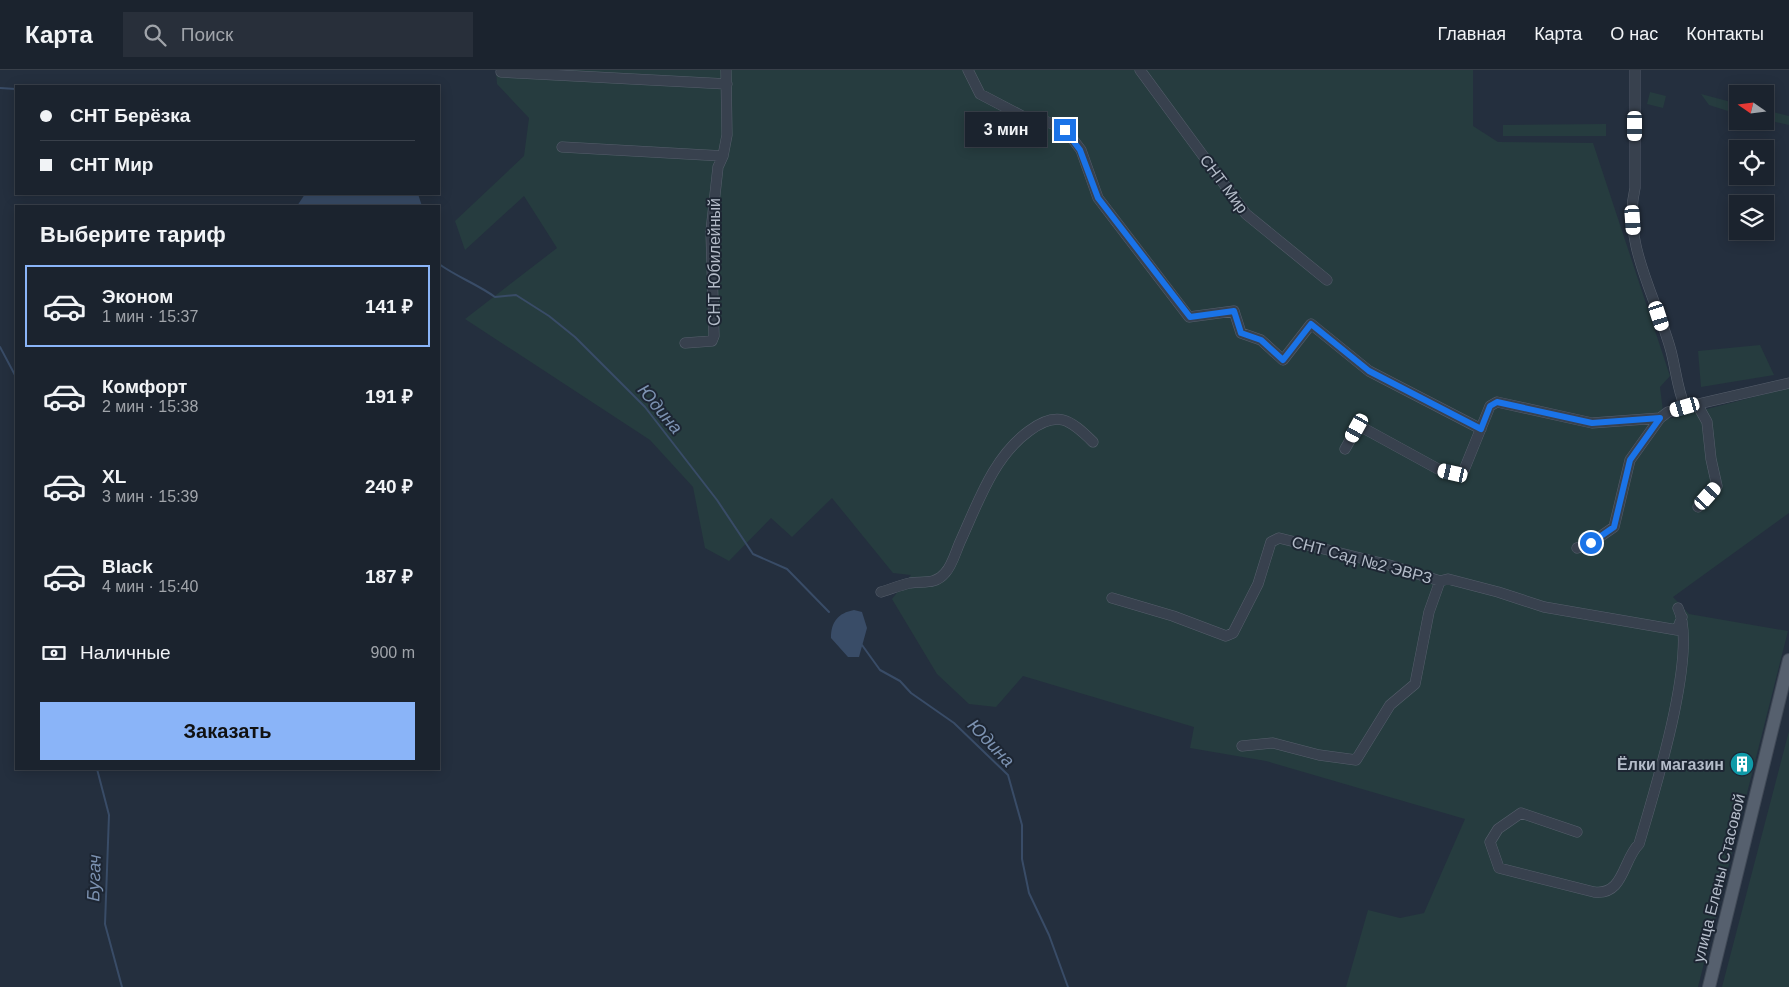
<!DOCTYPE html>
<html lang="ru">
<meta charset="utf-8">
<style>
:root{--surface:#1b232e;--page:#282f3a;--text:#f1f3f6;--muted:#a0a4aa;--line:#39404a;--accent:#8ab4f8}
body{margin:0;font-family:Arial,sans-serif;background:var(--page);color:var(--text);height:100vh;display:flex;flex-direction:column;font-size:19px;white-space:nowrap}
*{box-sizing:border-box;margin:0}
p{font-size:16px;color:var(--muted)}
.icon{flex:none;width:28px;height:28px;fill:none;stroke:currentColor;stroke-width:2;stroke-linecap:round;stroke-linejoin:round}
.map{position:relative;flex:1;overflow:hidden}
.panel{position:absolute;left:15px;top:135px;width:425px;height:565px;display:flex;flex-direction:column;background:var(--surface);border-radius:0px;box-shadow:0 2px 12px #0003,0 0 0 1px var(--line)}
.panel>*{flex:none}
.hud{position:absolute;left:15px;top:15px;width:425px;height:110px;border-radius:0px;box-shadow:0 2px 12px #0003,0 0 0 1px var(--line);display:grid;align-content:center;height:110px;padding:0 25px;background:var(--surface)}
.needle{width:32px;rotate:284deg}
.buttons{position:absolute;left:1729px;top:15px;display:grid;gap:10px}
.buttons a{display:grid;place-items:center;width:45px;height:45px;border-radius:0px;background:var(--surface);box-shadow:0 2px 12px #0003,0 0 0 1px var(--line);font-size:25px}
.end{position:absolute;width:22px;height:22px;margin:-11px;border:6px solid #1a73e8;background:#fff;box-shadow:0 0 0 2px #fff}
.from{border-radius:50%}
.bubble{position:absolute;height:35px;border-radius:0px;background:var(--surface);box-shadow:0 2px 12px #0003,0 0 0 1px var(--line);font-size:16px;font-weight:800;line-height:35px;text-align:center}
.car{position:absolute;width:15px;height:30px;margin:-15px -8px;border-radius:6px;box-shadow:0 0 4px 1px #0007;background:linear-gradient(#fff 24%,#345 0 40%,#fff 0 76%,#345 0 86%,#fff 0)}
.hud b{display:flex;align-items:center;gap:18px;height:48px;font-size:19px}
.hud b+b{border-top:1px solid var(--line)}
.hud i{width:12px;height:12px;background:var(--text)}
ul{padding:0;list-style:none}
li{display:flex;align-items:center;gap:15px;height:82px;margin:0 10px 8px;padding:0 15px;border:2px solid transparent;border-radius:0px}
li div{flex:1}
li b{display:block;font-size:19px}
li em{font-style:normal;font-weight:800}
li.active{border-color:var(--accent)}
li>.icon{width:45px;height:45px;stroke-width:1.5}
h2{padding:0 25px;font-size:22px;line-height:60px}
.pay{display:flex;align-items:center;gap:12px;height:55px;padding:0 25px;font-size:19px}
.pay p{margin-inline-start:auto}
.action{display:flex;gap:10px;margin-top:auto;padding:10px 25px}
.action a{flex:1;height:58px;border-radius:0px;background:var(--accent);color:#111;font-size:20px;font-weight:800;line-height:58px;text-align:center}
header{display:flex;align-items:center;gap:30px;box-sizing:border-box;height:70px;padding:0 25px;background:var(--surface);border-bottom:1px solid var(--line)}
header strong{font-size:24px}
nav{display:flex;gap:28px;margin-inline-start:auto;font-size:18px}
.search{width:350px;height:45px;background:var(--page);display:flex;align-items:center;gap:12px;box-sizing:border-box;padding:0 18px;border-radius:0px;color:var(--muted);font-size:19px}
.map>svg:first-child{display:block}
</style>
<header>
<strong>Карта</strong>
<div class="search"><svg class="icon" aria-label="search" viewBox="0 0 24 24"><circle cx="10" cy="10" r="6"/><path d="M15 15l6 6"/></svg>Поиск</div>
<nav><a>Главная</a><a>Карта</a><a>О нас</a><a>Контакты</a></nav>
</header>
<div class="map">
<svg width="1789" height="917" viewBox="0 0 1789 917">
<rect width="100%" height="100%" fill="#242f3e"/>
<path fill="#263c3f" d="M496 0H1473V56L1498 72 1593 73 1670 306 1660 317 1663 341 1668 349 1789 318V443L1673 527 1689 544 1788 561 1698 917H1346L1368 840 1400 848 1424 843 1465 749 1266 691 1190 678 1194 657 1023 606 996 637 969 634 937 604 892 529 911 505 893 503 832 428 792 467 771 448 729 491 705 478 693 417 650 370 465 249 557 178 524 126 465 180 455 151 524 86 529 48 497 14Z
M1650 22 1666 26 1663 38 1647 34Z
M1701 24 1731 32 1728 41 1709 35Z
M1765 40 1789 46V55L1766 50Z
M1606 54V66H1503V55Z
M1760 275 1774 305 1701 317 1698 281Z
M1789 661V917H1722Z"/>
<path fill="#394c67" d="M305 124H418L422 136H297Z
M854 540 862 542 867 558 859 587H848L831 568C831 552 838 543 854 540Z"/>
<g fill="none" stroke-linecap="round" stroke-linejoin="round">
<path stroke="#394c67" stroke-width="2" d="M0 18 16 19
M439 194C457 207 477 214 495 227L516 225 549 246 575 267 645 337 717 430 753 484 787 499 829 542
M0 277 16 307
M862 575 880 600 900 611 911 623 954 653 1008 705 1022 755V789L1029 823 1049 865 1068 917
M97 699 109 745 105 854 122 917"/>
<g stroke="#565f6c" stroke-width="11">
<path id="minor" d="M968 0 980 24 1024 47 1040 49 1065 59 1081 80 1098 128 1189 247 1234 241 1241 263 1261 270 1283 290 1311 254 1369 301 1481 359
M1140 0 1246 144 1327 210
M1635 0V118C1622 173 1657 229 1671 281 1676 300 1677 318 1685 337
M501 2 727 14
M562 77 723 86
M685 273 712 271 714 266 711 161 718 97 723 86 727 65 726 0
M1697 334 1707 352 1711 389 1717 416 1698 437
M1345 379 1357 358 1365 359 1438 399 1453 403 1464 400 1490 336 1497 332 1592 353 1660 348 1668 342 1685 337 1789 313
M1577 478 1591 473 1614 457 1630 390 1660 348
M881 522C891 519 901 515 910 513 924 511 935 515 945 503 952 496 956 481 960 472 978 433 993 387 1029 361 1057 340 1070 349 1093 372
M1112 528 1173 546 1226 566 1233 563 1258 514 1271 472 1279 468 1389 495 1440 511 1448 509 1498 522 1544 537 1677 560 1682 547
M1242 676 1273 673 1319 685 1356 690 1390 635 1415 614 1429 542 1440 511
M1577 762 1521 743 1498 759 1490 772 1499 798 1594 822C1624 826 1623 789 1639 774 1653 726 1699 582 1678 538"/>
</g>
<g stroke="#414a57" stroke-width="14">
<path id="major" d="M1709 917 1789 590"/>
</g>
<use href="#minor" stroke="#38414e" stroke-width="10"/>
<use href="#major" stroke="#56606e" stroke-width="12"/>
</g>
<g fill="none" stroke-linecap="round" stroke-linejoin="round">
<path stroke="#1a73e8" stroke-width="6" d="M1065 60 1080 80 1098 128 1190 247 1234 241 1241 263 1261 270 1283 290 1311 254 1369 301 1481 359 1490 336 1497 332 1592 353 1660 348 1630 390 1614 457 1591 473"/>
</g>
<defs>
<g id="building-disc" transform="scale(1.25)"><circle r="9.5" fill="#0f9aa8" stroke="#1d2633"/><path d="M-4-6H4V6H1V3H-1V6H-4ZM-2.5-4.3h1.7v1.8h-1.7ZM.8-4.3h1.7v1.8H.8ZM-2.5-1h1.7V.8h-1.7ZM.8-1h1.7V.8H.8Z" fill="#fff"/></g>
</defs>
<g fill-rule="evenodd">
<use href="#building-disc" x="1742" y="694"/>
</g>
<g text-anchor="middle" dominant-baseline="central" stroke-width="4" stroke-linejoin="round" paint-order="stroke">
<g font-size="16" fill="#b4bcc9" stroke="#1d2633">
<text transform="translate(1224 114) rotate(53)">СНТ Мир</text>
<text transform="translate(714 192) rotate(-90)">СНТ Юбилейный</text>
<text transform="translate(1362 490) rotate(15)">СНТ Сад №2 ЭВРЗ</text>
<text transform="translate(1719 808) rotate(-76)">улица Елены Стасовой</text>
</g>
<g font-size="16" font-weight="bold" fill="#b4bcc9" stroke="#1d2633" text-anchor="end">
<text x="1724" y="694">Ёлки магазин</text>
</g>
<g font-size="18" font-style="italic" fill="#7c92b1" stroke="#1d2633">
<text transform="translate(660 339) rotate(50)">Юдина</text>
<text transform="translate(991 673) rotate(46)">Юдина</text>
<text transform="translate(94 808) rotate(-88)">Бугач</text>
</g>
</g>
</svg>
<div class="buttons">
<a><svg class="needle" viewBox="-14 -14 28 28"><path d="M0-13l5 13h-10z" fill="#e53935"/><path d="M0 13l5-13h-10z" fill="#a0a4aa"/></svg></a>
<a><svg class="icon" aria-label="locate" viewBox="0 0 24 24"><circle cx="12" cy="12" r="6"/><path d="M12 2v4M12 18v4M2 12h4M18 12h4"/></svg></a>
<a><svg class="icon" aria-label="layers" viewBox="0 0 24 24"><path d="M12 4l9 5-9 5-9-5zM3 14l9 5 9-5"/></svg></a>
</div>
<i class="end from" style="left:1591px;top:473px"></i>
<i class="end" style="left:1065px;top:60px"></i>
<div class="bubble" style="left:965px;top:42px;width:82px">3 мин</div>
<i class="car" style="left:1635px;top:56px;rotate:180deg"></i>
<i class="car" style="left:1633px;top:150px;rotate:176deg"></i>
<i class="car" style="left:1659px;top:246px;rotate:162deg"></i>
<i class="car" style="left:1685px;top:337px;rotate:254deg"></i>
<i class="car" style="left:1357px;top:358px;rotate:209deg"></i>
<i class="car" style="left:1453px;top:403px;rotate:283deg"></i>
<i class="car" style="left:1708px;top:426px;rotate:42deg"></i>
<div class="hud">
<b><i class="from"></i>СНТ Берёзка</b>
<b><i></i>СНТ Мир</b>
</div>
<section class="panel">
<h2>Выберите тариф</h2>
<ul>
<li class="active"><svg class="icon" aria-label="car" viewBox="0 0 24 24"><path d="M5 17H2v-5l4-1 3-4h7l3 4 3 1v5h-3M9 17h6M6 11h13"/><circle cx="7" cy="17" r="2"/><circle cx="17" cy="17" r="2"/></svg><div><b>Эконом</b><p>1 мин · 15:37</p></div><em>141 ₽</em></li>
<li><svg class="icon" aria-label="car" viewBox="0 0 24 24"><path d="M5 17H2v-5l4-1 3-4h7l3 4 3 1v5h-3M9 17h6M6 11h13"/><circle cx="7" cy="17" r="2"/><circle cx="17" cy="17" r="2"/></svg><div><b>Комфорт</b><p>2 мин · 15:38</p></div><em>191 ₽</em></li>
<li><svg class="icon" aria-label="car" viewBox="0 0 24 24"><path d="M5 17H2v-5l4-1 3-4h7l3 4 3 1v5h-3M9 17h6M6 11h13"/><circle cx="7" cy="17" r="2"/><circle cx="17" cy="17" r="2"/></svg><div><b>XL</b><p>3 мин · 15:39</p></div><em>240 ₽</em></li>
<li><svg class="icon" aria-label="car" viewBox="0 0 24 24"><path d="M5 17H2v-5l4-1 3-4h7l3 4 3 1v5h-3M9 17h6M6 11h13"/><circle cx="7" cy="17" r="2"/><circle cx="17" cy="17" r="2"/></svg><div><b>Black</b><p>4 мин · 15:40</p></div><em>187 ₽</em></li>
</ul>
<div class="pay"><svg class="icon" aria-label="cash" viewBox="0 0 24 24"><path d="M3 7h18v10H3z"/><circle cx="12" cy="12" r="2"/></svg>Наличные<p>900 m</p></div>
<div class="action"><a>Заказать</a></div>
</section>
</div>
